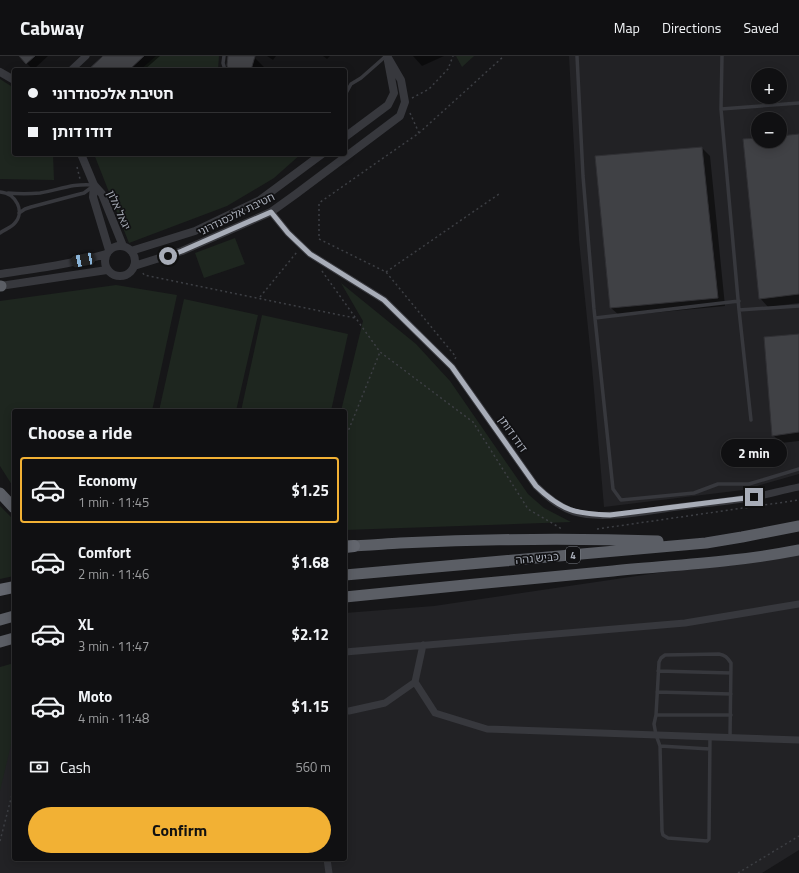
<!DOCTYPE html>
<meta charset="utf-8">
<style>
:root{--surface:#101012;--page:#1e1e20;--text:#f1f3f6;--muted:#9c9d9f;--line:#303032;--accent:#f2b134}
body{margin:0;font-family:"Titillium Web","Noto Sans Hebrew",sans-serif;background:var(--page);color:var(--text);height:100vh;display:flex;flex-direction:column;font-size:15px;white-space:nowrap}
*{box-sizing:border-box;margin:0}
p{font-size:13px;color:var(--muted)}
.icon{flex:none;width:22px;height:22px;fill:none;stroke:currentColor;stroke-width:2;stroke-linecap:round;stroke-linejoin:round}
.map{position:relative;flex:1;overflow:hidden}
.panel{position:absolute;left:12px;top:353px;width:335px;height:452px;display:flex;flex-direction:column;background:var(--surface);border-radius:4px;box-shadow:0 2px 10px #0003,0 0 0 1px var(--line)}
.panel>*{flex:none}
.guide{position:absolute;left:12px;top:12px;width:335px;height:88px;border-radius:4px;box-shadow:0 2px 10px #0003,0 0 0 1px var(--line);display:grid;align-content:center;height:88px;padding:0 16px;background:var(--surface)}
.buttons{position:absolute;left:751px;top:12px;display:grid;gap:8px}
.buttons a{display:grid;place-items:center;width:36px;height:36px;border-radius:50%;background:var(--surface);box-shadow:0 2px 10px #0003,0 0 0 1px var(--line);font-size:20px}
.end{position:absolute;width:18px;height:18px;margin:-9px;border:5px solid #a8adb8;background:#111;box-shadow:0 0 0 2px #111}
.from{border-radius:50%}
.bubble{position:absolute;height:28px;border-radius:14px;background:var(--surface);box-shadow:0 2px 10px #0003,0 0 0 1px var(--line);font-size:13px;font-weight:700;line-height:28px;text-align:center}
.car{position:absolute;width:12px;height:24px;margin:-12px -6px;border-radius:5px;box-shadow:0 0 3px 1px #0007;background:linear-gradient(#222 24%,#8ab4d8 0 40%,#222 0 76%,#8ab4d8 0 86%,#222 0)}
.guide b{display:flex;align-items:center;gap:14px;height:38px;font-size:15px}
.guide b+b{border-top:1px solid var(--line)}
.guide i{width:10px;height:10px;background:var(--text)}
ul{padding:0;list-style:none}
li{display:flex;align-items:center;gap:12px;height:66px;margin:0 8px 6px;padding:0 8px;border:2px solid transparent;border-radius:4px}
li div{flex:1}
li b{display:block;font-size:15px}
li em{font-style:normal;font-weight:700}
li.on{border-color:var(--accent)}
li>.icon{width:36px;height:36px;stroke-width:1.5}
h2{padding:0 16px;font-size:18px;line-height:48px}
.pay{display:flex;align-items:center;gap:10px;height:44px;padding:0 16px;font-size:15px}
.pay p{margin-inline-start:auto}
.primary-button{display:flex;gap:8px;margin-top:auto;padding:8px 16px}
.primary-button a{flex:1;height:46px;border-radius:24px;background:var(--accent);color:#111;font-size:16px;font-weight:700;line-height:46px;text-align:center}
header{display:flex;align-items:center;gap:24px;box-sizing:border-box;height:56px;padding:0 20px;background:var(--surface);border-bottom:1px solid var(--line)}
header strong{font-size:19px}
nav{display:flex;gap:22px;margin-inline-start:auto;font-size:14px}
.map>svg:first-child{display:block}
</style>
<header>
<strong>Cabway</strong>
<nav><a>Map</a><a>Directions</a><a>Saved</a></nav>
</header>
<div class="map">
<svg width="799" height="817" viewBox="0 0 799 817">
<rect width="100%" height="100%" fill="#161618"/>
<path fill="#222225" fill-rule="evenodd" d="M569 0H799V418L743 434 604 451 592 311 579 184ZM758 19H780V41H758ZM758 63H780V85H758Z
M799 496V794L762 817H0V730L14 669V803H345V557L434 550Z"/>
<path fill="#1e261f" d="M156 0H219L218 14H140Z
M456 0H474L462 11Z
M0 23 14 32V98H53L54 124 0 123Z
M94 98H301L274 122 227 150 129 187Z
M235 182 245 208 204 222 195 197Z
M341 227 416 288 450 325 528 438 544 452 571 466 345 474V355H341L363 265Z
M116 229 177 239 152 355H14V431L12 429 0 410V245Z
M184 243 258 259 236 355H159Z
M262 259 348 278 331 355H241Z
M0 450 14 464V520L0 523Z
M14 607V676L0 735V611Z"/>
<path fill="#0007" d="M20 0H48L33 14Z
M105 0H160L144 14H89Z
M229 0H250L254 1 267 14H229Z
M267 0H276L273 4Z
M323 0H330L327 3Z
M413 0H444L422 10Z
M799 79V247L768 251 760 242 744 84 758 83V85H780V81Z
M702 92 710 100 725 250 620 260 611 252Z
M799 279V385L781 387 773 379Z"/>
<path fill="#404145" stroke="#303034" d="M19 0H35L26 8Z
M103 0H144L129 14H88Z
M228 0H255L251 14H228L227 9Z
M799 78V238L759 243 743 83 758 82V85H780V80Z
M702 91 718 242 610 252 595 100Z
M799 278V376L772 380 764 281Z"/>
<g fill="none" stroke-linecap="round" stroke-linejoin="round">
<path stroke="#3d3f44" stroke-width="1.5" stroke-dasharray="2 3" stroke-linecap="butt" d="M412 42 429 33 448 13 453 0
M410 57 419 77
M77 111 80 123
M322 215 380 296 473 366 528 453 562 473
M386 216 499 138
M143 217 144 219 355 262
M260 241 297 196
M455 303 456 301 386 216 319 183V147L419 77 504 0
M345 383 380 296
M597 473 799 444
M0 785 14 731
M738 817 799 780"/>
<path stroke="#37383d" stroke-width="3.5" d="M224 0 223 7 225 14
M577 0 583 120 594 253 613 433 621 444 694 437 718 428H749L799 413
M722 0 721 53 799 47
M345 39 351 28 361 22 386 0
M721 53 739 254 751 364
M0 136C16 137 26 156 14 168 10 172 4 174 0 177
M8 137C19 138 29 138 40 137 58 134 74 127 93 129
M19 157 25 153 31 151 76 139 84 137 92 131
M739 254 799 250
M595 262 739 245
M658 615 731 617
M657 636 731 638
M656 659H731
M710 681 709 783 707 785 668 782 663 779 662 775 660 690 656 679 654 668 656 659 659 606 661 602 665 599 719 598C725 599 727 601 731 607L730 681
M660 690 710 693"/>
<path stroke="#37383d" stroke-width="7" d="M71 14 86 0
M271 156 288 177 310 198 384 244 452 311 536 430C547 441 559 451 574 456 601 464 642 456 670 452 698 448 727 446 754 441 769 438 784 434 799 431
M423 589 415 626 435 657 487 673 799 684
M345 596 685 567 799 548
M345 655H349L385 647 415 626
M327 803 329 817"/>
<path stroke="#37383d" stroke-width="8" d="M0 16 14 24
M345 81 388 49 394 37 388 5
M81 98 94 129 102 138 123 190
M94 129 93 141 109 194
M105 205a15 15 0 1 1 30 0a15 15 0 1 1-30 0Z
M131 195 195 175 260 144 322 98
M134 210 182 195 271 156 296 138 400 60 405 46 401 24 387 0
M0 218C35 213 72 208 106 198
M0 230 107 214"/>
<path stroke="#5b5e65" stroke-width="11" d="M0 230H1
M0 437 14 452
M346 490C364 490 382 488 400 487 486 483 572 482 658 485
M345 519 706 487 742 481 799 470
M345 541C434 532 524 523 613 515 675 509 738 506 799 494
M0 564 14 560
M0 586 14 582"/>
<path stroke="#63666e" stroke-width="12" d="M345 491 354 490
M0 534 14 531"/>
</g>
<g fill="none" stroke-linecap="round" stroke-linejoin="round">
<path stroke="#a8adb8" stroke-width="5" d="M168 200 182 195 271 156 288 177 310 198 384 244 452 311 536 430C562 455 576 458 610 459L754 441"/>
</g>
<g text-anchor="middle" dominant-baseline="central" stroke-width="3.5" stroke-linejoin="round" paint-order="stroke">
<rect fill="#111113" stroke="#7b7e86" stroke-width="1" x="566" y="491" width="14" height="16" rx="3"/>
<g font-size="10" font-weight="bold" fill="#a8adb8">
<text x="573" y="499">4</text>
</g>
<g font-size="11" fill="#a8adb8" stroke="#111113">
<text transform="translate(119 154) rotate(66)">יגאל אלון</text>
<text transform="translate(236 158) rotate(-26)">חטיבת אלכסנדרוני</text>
<text transform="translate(513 378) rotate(55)">דודו דותן</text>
<text transform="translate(537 502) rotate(-5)">כביש גהה</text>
</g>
</g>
</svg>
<div class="buttons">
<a>+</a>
<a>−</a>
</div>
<i class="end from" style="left:168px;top:200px"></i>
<i class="end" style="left:754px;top:441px"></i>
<div class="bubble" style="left:721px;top:383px;width:66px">2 min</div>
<i class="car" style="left:83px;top:204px;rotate:259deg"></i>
<div class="guide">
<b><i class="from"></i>חטיבת אלכסנדרוני</b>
<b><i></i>דודו דותן</b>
</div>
<section class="panel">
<h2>Choose a ride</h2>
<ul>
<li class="on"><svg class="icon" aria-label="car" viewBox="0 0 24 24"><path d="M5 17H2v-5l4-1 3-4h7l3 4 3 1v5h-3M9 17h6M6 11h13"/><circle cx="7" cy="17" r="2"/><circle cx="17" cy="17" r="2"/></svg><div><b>Economy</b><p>1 min · 11:45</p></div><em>$1.25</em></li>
<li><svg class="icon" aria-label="car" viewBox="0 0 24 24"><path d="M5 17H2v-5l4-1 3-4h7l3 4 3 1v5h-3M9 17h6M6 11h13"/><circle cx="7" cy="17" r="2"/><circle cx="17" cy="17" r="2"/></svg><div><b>Comfort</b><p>2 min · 11:46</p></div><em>$1.68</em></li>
<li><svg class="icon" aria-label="car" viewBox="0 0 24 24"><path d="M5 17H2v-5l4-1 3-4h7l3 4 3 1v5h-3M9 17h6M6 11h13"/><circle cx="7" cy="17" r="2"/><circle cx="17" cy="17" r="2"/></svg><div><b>XL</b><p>3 min · 11:47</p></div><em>$2.12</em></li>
<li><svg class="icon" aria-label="car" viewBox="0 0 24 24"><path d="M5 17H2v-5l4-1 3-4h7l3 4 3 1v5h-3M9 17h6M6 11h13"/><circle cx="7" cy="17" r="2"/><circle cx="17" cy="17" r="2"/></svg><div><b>Moto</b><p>4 min · 11:48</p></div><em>$1.15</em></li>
</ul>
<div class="pay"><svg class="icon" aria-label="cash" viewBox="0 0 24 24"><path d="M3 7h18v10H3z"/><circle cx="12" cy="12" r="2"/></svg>Cash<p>560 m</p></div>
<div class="primary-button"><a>Confirm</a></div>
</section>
</div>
